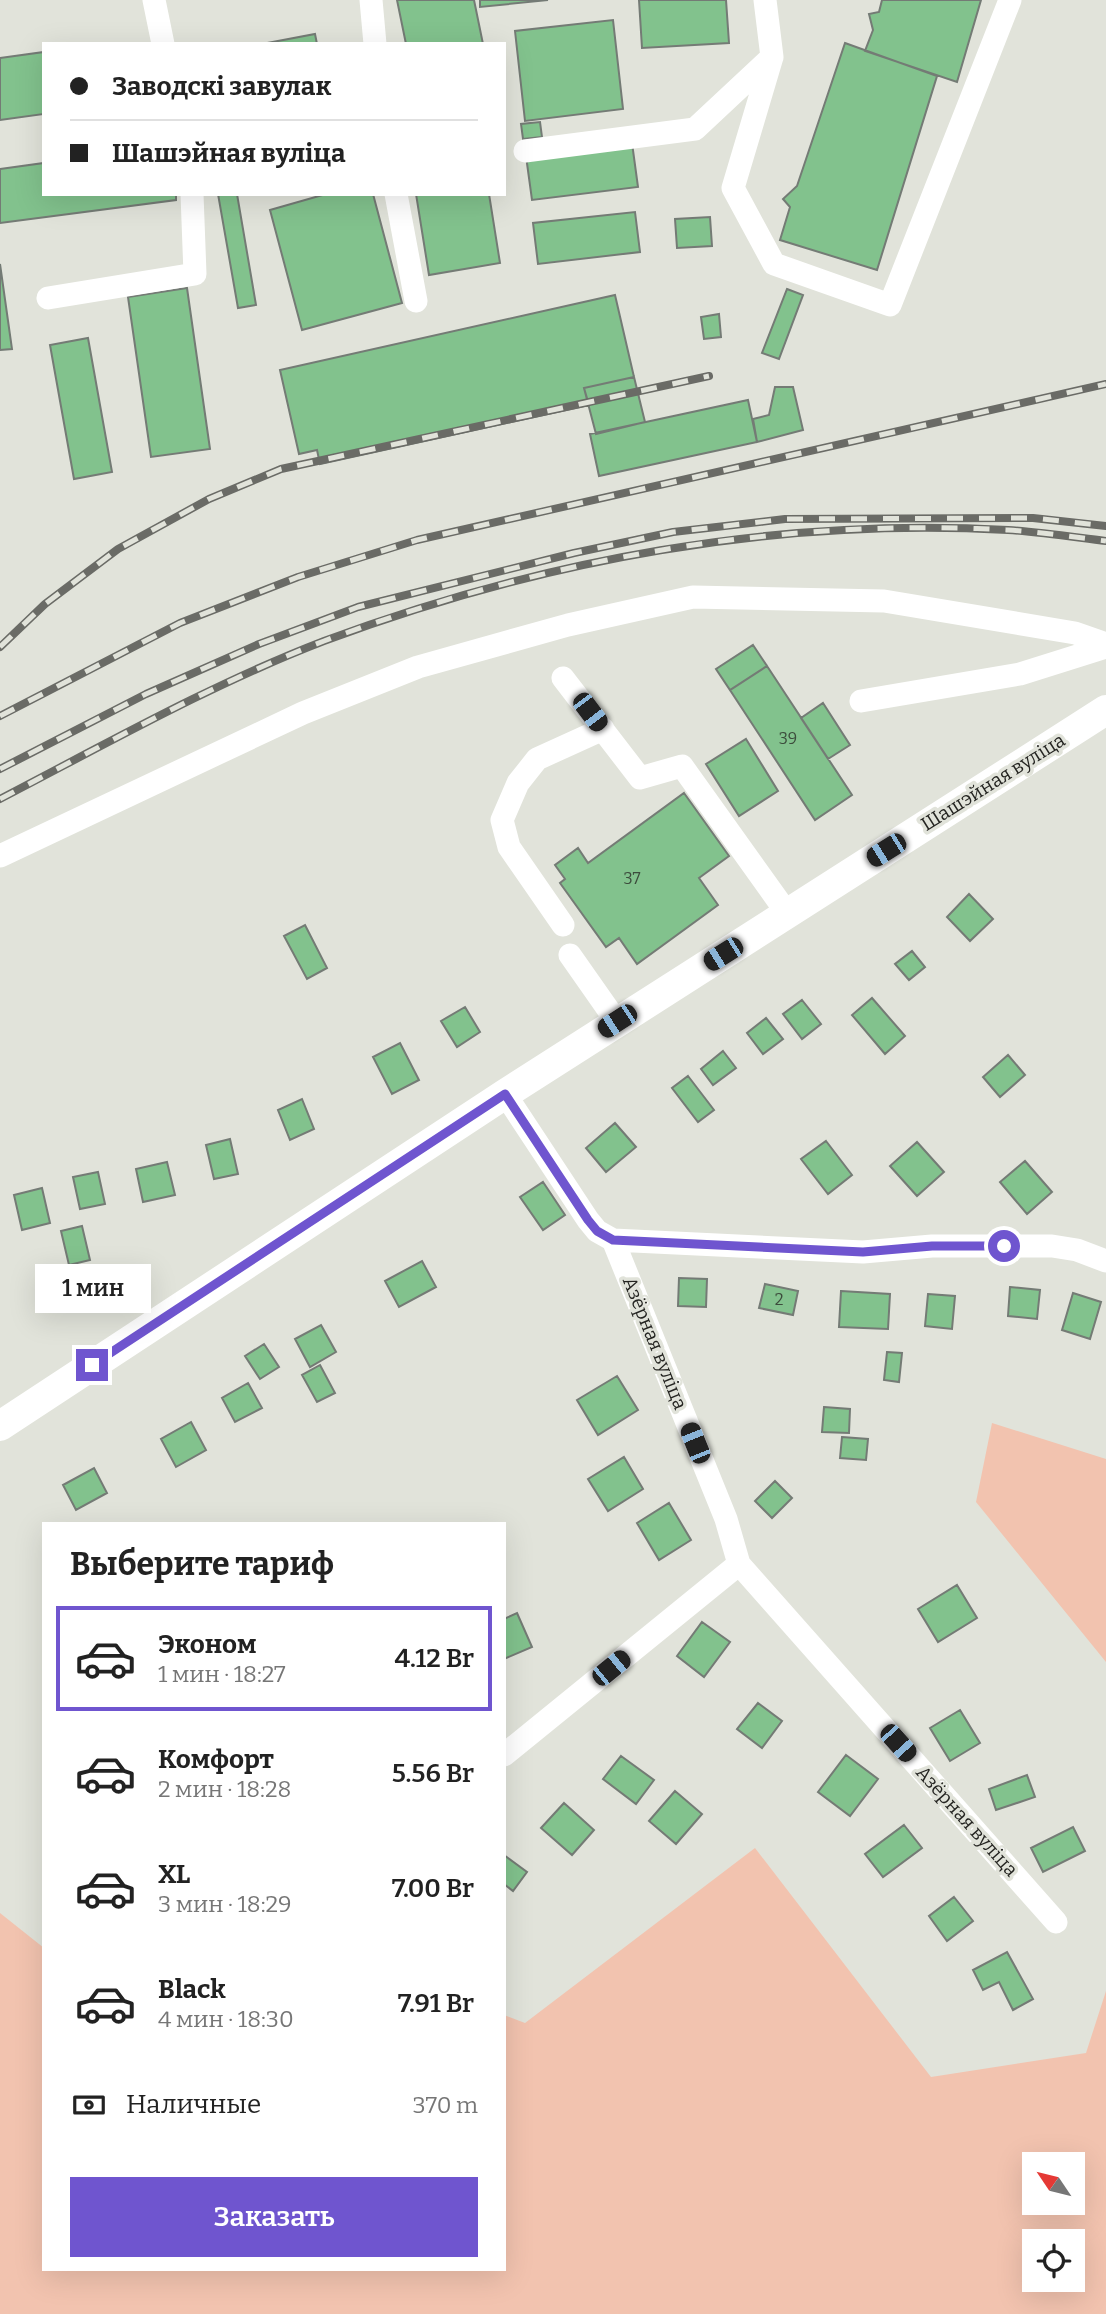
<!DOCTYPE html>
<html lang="ru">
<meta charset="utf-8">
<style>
:root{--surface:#fff;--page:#f2f2f2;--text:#222;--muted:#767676;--line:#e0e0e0;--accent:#6f55cf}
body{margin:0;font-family:Bitter,serif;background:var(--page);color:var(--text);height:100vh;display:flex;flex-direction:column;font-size:26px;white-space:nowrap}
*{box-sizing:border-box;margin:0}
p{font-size:23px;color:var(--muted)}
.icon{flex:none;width:38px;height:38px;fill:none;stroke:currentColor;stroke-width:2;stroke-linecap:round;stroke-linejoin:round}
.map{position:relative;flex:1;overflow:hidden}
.drawer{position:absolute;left:42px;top:1522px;width:464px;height:749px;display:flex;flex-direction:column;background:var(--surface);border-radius:0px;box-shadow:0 7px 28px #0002}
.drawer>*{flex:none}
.top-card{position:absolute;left:42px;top:42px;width:464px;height:154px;border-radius:0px;box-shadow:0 7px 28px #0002;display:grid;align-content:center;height:154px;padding:0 28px;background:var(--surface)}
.needle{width:46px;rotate:305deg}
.buttons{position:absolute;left:1022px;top:2152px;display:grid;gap:14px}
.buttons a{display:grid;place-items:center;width:63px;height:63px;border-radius:0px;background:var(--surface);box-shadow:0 7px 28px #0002;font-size:35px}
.end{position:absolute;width:32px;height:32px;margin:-16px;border:9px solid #6f55cf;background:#fff;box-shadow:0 0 0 4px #fff}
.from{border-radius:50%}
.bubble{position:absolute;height:49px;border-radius:0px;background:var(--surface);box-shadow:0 7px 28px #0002;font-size:23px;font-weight:600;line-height:49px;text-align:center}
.car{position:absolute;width:21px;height:42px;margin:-21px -10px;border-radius:9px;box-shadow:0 0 5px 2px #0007;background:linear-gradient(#222 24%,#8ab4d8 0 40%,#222 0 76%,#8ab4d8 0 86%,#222 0)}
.top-card b{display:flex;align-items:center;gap:24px;height:66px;font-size:26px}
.top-card b+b{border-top:2px solid var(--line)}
.top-card i{width:18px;height:18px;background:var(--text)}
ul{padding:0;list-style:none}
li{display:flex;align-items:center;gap:21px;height:105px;margin:0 14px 10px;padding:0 14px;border:4px solid transparent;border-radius:0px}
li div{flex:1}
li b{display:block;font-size:26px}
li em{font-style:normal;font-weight:600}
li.selected{border-color:var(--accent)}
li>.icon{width:63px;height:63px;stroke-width:1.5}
h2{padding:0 28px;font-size:32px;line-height:84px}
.pay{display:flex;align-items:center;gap:18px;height:77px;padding:0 28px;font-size:26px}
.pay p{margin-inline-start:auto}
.action{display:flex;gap:14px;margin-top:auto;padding:14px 28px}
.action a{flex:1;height:80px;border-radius:0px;background:var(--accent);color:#fff;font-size:28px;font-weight:600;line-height:80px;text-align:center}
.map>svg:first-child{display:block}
</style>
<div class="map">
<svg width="1106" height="2314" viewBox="0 0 1106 2314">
<rect width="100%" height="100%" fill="#e1e3da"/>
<path fill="#f2c3af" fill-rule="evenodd" d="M992 1423 1106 1459V1662L976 1502Z
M755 1848 931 2077 1086 2053 1106 1991V2314H0V1913L44 1948V2270H504V2015L525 2023ZM1034 2165H1073V2203H1034ZM1034 2242H1073V2280H1034Z"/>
<path fill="#82c28d" stroke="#747b75" stroke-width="2" d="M397 0H474L483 44H406Z
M480 0H548L480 7Z
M639 0H726L729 43 642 48Z
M882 0H981L957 82 865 51 873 30 869 14 879 12Z
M613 20 623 109 525 121 515 31Z
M315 34 317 44H262Z
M845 43 937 76 877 270 780 240 790 207 783 199 797 186Z
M44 52V114L0 120V58Z
M540 122 542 137 523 139 521 124Z
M632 143 638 187 532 200 526 156Z
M44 163V194H176V200L0 223V169Z
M218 194H237L256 305 238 308Z
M326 194H373L402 303 302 330 270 210Z
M416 194H489L500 263 429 275Z
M635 212 640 252 538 264 533 223Z
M710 217 712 246 677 248 675 219Z
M0 264 12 349 0 350Z
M187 288 210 449 151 457 128 297Z
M787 289 803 295 779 359 762 353Z
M615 295 634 377 584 388 589 405 320 464 317 450 299 454 280 370Z
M719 314 721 337 704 339 701 317Z
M88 338 112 472 74 479 50 345Z
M634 377 645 422 596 434 584 388Z
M775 387H793L803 430 757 442 753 419 769 415Z
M748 400 757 442 599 476 590 434Z
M753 645 767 666 730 690 716 669Z
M767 666 852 795 815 820 730 690Z
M823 703 850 745 828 759 801 718Z
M746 739 778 791 739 816 706 764Z
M684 793 729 856 699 878 718 905 637 964 619 938 606 947 560 883 565 879 555 865 578 848 588 863Z
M969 894 993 919 970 941 947 917Z
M305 925 327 968 307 979 284 936Z
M912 951 925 967 909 980 895 964Z
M872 998 905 1036 885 1054 852 1015Z
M802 1000 821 1024 802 1039 783 1014Z
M465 1007 480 1032 457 1047 441 1021Z
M766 1018 783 1039 763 1054 747 1033Z
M400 1043 419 1080 392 1094 373 1057Z
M723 1051 736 1068 713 1085 701 1069Z
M1008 1055 1025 1075 1000 1097 983 1077Z
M688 1076 714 1110 698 1122 672 1088Z
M302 1099 314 1129 290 1140 278 1110Z
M615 1123 636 1147 606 1172 586 1148Z
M230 1139 238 1174 214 1179 206 1145Z
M826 1141 852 1175 828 1194 801 1159Z
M917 1142 944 1172 917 1196 890 1166Z
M1025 1161 1052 1192 1027 1214 1000 1182Z
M167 1162 175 1195 143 1202 136 1169Z
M98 1172 105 1204 80 1209 73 1177Z
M543 1182 565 1215 543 1230 520 1197Z
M42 1188 50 1223 22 1230 14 1195Z
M82 1226 90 1260 69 1265 61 1231Z
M422 1261 436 1287 399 1307 385 1281Z
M679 1278 707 1279 706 1307 678 1306Z
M765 1284 798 1291 793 1315 759 1308Z
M1010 1287 1040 1290 1037 1319 1008 1316Z
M841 1291 890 1294 888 1329 839 1327Z
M1073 1293 1101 1302 1090 1339 1062 1330Z
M928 1294 955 1296 952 1329 925 1326Z
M321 1325 336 1352 310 1367 295 1339Z
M264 1344 279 1367 260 1379 245 1356Z
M887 1352 902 1353 899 1382 884 1380Z
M320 1365 335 1393 317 1402 302 1375Z
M617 1376 638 1410 598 1435 577 1400Z
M248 1383 262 1408 235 1422 222 1398Z
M824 1407 850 1409 849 1433 822 1432Z
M191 1422 206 1450 176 1467 161 1439Z
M842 1437 868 1439 866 1460 840 1458Z
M624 1457 643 1489 608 1511 588 1479Z
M94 1468 107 1493 76 1510 63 1485Z
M775 1481 792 1498 772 1518 755 1501Z
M669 1503 691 1540 659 1560 637 1523Z
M957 1585 977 1618 938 1642 918 1609Z
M517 1613 532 1647 504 1659V1619Z
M702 1622 730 1642 704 1677 677 1656Z
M758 1703 782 1721 762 1748 737 1729Z
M960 1710 980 1743 950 1761 930 1728Z
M846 1755 878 1779 850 1816 818 1792Z
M621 1756 654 1780 636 1804 603 1779Z
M1027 1775 1035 1797 996 1810 989 1789Z
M675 1791 702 1814 676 1844 649 1821Z
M564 1803 594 1830 572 1855 541 1828Z
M904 1825 922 1848 883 1877 865 1854Z
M1073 1827 1085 1851 1043 1872 1031 1848Z
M504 1855 527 1872 513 1891 504 1884Z
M954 1897 973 1921 947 1941 929 1916Z
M1007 1952 1033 1999 1013 2010 999 1982 983 1990 973 1970Z"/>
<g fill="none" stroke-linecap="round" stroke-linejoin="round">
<path stroke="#fff" stroke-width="23" d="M154 0 163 44
M371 0 375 44
M772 57 733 188 774 264 890 305 1010 0
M525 151 695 129 772 57 765 0
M396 194 416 301
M48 298 195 274 192 194
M563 678 640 778 682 766 787 913
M861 701 1020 674 1106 647
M0 856 303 713 418 667 568 625 693 597 884 601 1075 633 1106 644
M563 925 509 847 502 820 518 783 537 759 603 729
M570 955 617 1022
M505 1094 588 1220 597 1231 613 1240 863 1252 932 1246H1052L1077 1250 1106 1261
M739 1564 1056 1922
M504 1755 739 1564 726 1519 613 1240"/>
<path stroke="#fff" stroke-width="30" d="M0 1426 505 1094 1106 710"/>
<g stroke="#6a6b66" stroke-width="8">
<path id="rail" d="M0 647 45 604 118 549 209 499 281 469 709 376
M0 716 180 623 298 577 417 540 1106 384
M0 769 146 694 259 644 358 607 574 553 673 532 785 519 1033 518 1106 526
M0 799C106 744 212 684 324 641 541 560 776 517 1008 530 1040 532 1073 537 1106 541"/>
</g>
<use href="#rail" stroke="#e1e3da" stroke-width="5" stroke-dasharray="16" stroke-linecap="butt"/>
</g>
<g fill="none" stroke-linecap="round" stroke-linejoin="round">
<path stroke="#6f55cf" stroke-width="9" d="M92 1365 505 1094 588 1220 597 1231 613 1240 863 1252 932 1246H1004"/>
</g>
<g text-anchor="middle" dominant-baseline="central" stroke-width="7" stroke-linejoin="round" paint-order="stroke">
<g font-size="16" fill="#3c4c3c">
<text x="788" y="738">39</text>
<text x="632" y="878">37</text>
<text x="779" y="1299">2</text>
</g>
<g font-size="19" fill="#242421" stroke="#e1e3da">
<text transform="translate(993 782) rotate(-32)">Шашэйная вуліца</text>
<text transform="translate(655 1343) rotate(68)">Азёрная вуліца</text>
<text transform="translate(967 1821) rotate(48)">Азёрная вуліца</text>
</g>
</g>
</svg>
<div class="buttons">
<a><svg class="needle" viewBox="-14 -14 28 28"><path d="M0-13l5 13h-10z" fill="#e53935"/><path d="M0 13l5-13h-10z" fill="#767676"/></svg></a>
<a><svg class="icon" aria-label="locate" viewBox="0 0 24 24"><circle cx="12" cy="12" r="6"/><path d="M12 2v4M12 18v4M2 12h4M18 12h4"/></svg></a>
</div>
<i class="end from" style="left:1004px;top:1246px"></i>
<i class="end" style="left:92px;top:1365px"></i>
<div class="bubble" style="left:35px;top:1264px;width:116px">1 мин</div>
<i class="car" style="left:590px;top:712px;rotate:143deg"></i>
<i class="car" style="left:886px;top:850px;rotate:238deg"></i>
<i class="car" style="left:723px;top:954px;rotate:238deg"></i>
<i class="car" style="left:617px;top:1021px;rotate:237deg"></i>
<i class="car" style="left:695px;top:1443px;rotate:338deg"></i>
<i class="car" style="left:611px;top:1668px;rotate:51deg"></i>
<i class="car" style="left:898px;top:1743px;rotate:138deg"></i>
<div class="top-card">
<b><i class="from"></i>Заводскі завулак</b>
<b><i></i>Шашэйная вуліца</b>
</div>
<section class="drawer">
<h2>Выберите тариф</h2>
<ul>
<li class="selected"><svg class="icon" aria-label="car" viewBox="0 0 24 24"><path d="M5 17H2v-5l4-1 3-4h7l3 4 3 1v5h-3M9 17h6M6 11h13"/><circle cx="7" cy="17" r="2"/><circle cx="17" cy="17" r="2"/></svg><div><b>Эконом</b><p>1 мин · 18:27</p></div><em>4.12 Br</em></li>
<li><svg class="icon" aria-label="car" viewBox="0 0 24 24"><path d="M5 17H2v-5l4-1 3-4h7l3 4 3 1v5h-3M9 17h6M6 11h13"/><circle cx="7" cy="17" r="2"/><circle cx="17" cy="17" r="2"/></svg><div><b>Комфорт</b><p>2 мин · 18:28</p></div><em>5.56 Br</em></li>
<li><svg class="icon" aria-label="car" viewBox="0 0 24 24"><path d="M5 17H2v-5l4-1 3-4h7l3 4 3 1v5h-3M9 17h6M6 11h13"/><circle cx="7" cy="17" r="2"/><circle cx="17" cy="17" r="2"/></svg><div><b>XL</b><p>3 мин · 18:29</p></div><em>7.00 Br</em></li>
<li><svg class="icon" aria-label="car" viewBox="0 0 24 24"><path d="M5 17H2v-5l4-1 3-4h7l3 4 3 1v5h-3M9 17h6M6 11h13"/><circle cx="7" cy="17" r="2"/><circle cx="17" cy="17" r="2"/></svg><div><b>Black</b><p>4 мин · 18:30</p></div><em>7.91 Br</em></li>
</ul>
<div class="pay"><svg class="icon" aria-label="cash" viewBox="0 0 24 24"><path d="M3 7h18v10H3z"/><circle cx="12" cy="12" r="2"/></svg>Наличные<p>370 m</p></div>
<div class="action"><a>Заказать</a></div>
</section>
</div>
